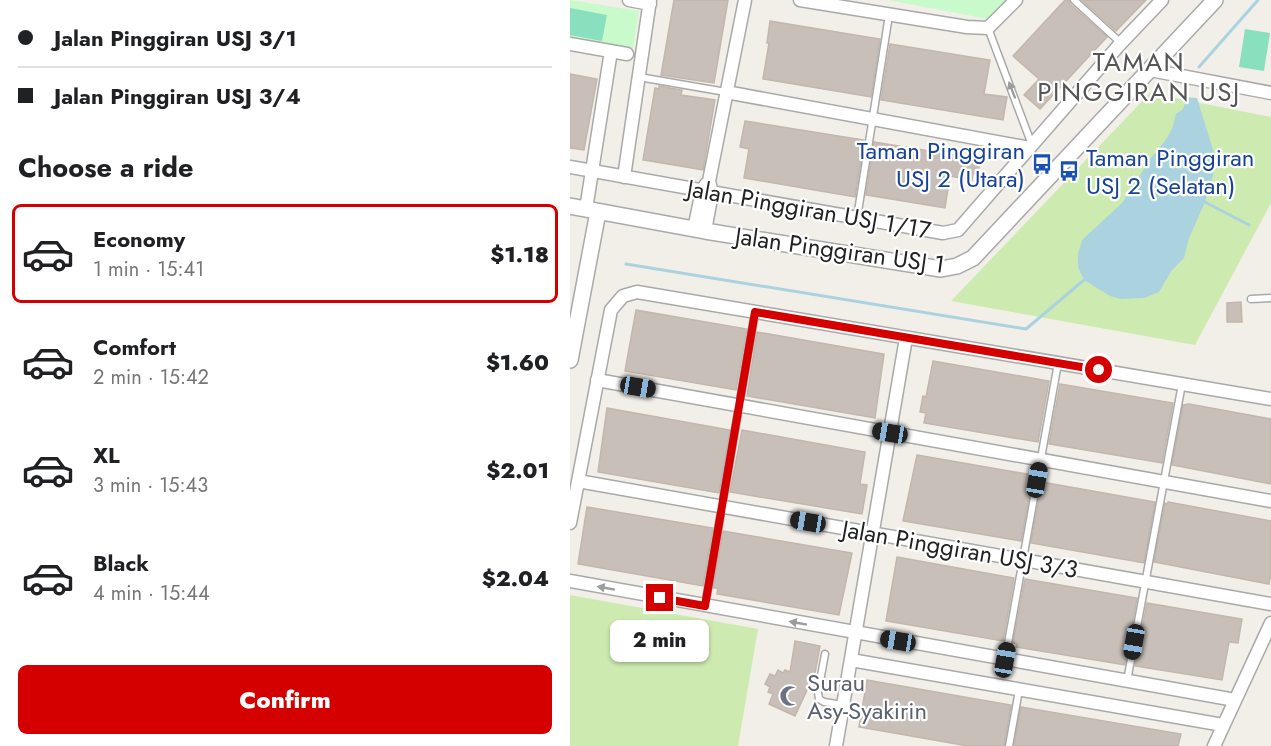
<!DOCTYPE html>
<meta charset="utf-8">
<style>
:root{--surface:#fff;--page:#f2f2f2;--text:#202124;--muted:#757577;--line:#e0e0e0;--accent:#d40000}
body{margin:0;font-family:Jost,sans-serif;background:var(--page);color:var(--text);height:100vh;display:flex;flex-direction:column;font-size:22px;white-space:nowrap}
*{box-sizing:border-box;margin:0}
p{font-size:20px;color:var(--muted)}
.icon{flex:none;width:33px;height:33px;fill:none;stroke:currentColor;stroke-width:2;stroke-linecap:round;stroke-linejoin:round}
.map{position:relative;flex:1;overflow:hidden}
.drawer{display:flex;flex-direction:column;background:var(--surface);width:570px}
.drawer>*{flex:none}
.hud{display:grid;align-content:center;height:132px;padding:0 18px;background:var(--surface)}
.end{position:absolute;width:27px;height:27px;margin:-14px;border:8px solid #d40000;background:#fff;box-shadow:0 0 0 3px #fff}
.from{border-radius:50%}
.bubble{position:absolute;height:42px;border-radius:9px;background:var(--surface);box-shadow:0 2px 4px #0004;font-size:20px;font-weight:800;line-height:42px;text-align:center}
.car{position:absolute;width:18px;height:36px;margin:-18px -9px;border-radius:8px;box-shadow:0 0 4px 2px #0007;background:linear-gradient(#222 24%,#8ab4d8 0 40%,#222 0 76%,#8ab4d8 0 86%,#222 0)}
.hud b{display:flex;align-items:center;gap:21px;height:57px;font-size:22px}
.hud b+b{border-top:2px solid var(--line)}
.hud i{width:15px;height:15px;background:var(--text)}
ul{padding:0;list-style:none}
li{display:flex;align-items:center;gap:18px;height:99px;margin:0 12px 9px;padding:0 6px;border:3px solid transparent;border-radius:9px}
li div{flex:1}
li b{display:block;font-size:22px}
li em{font-style:normal;font-weight:800}
li.active{border-color:var(--accent)}
li>.icon{width:54px;height:54px;stroke-width:1.5}
h2{padding:0 18px;font-size:27px;line-height:72px}
.cta{display:flex;gap:12px;margin-top:auto;padding:12px 18px}
.cta a{flex:1;height:69px;border-radius:9px;background:var(--accent);color:#fff;font-size:24px;font-weight:800;line-height:69px;text-align:center}
main{display:flex;flex:1;min-height:0}
.map>svg:first-child{display:block}
</style>
<main>
<section class="drawer">
<div class="hud">
<b><i class="from"></i>Jalan Pinggiran USJ 3/1</b>
<b><i></i>Jalan Pinggiran USJ 3/4</b>
</div>
<h2>Choose a ride</h2>
<ul>
<li class="active"><svg class="icon" aria-label="car" viewBox="0 0 24 24"><path d="M5 17H2v-5l4-1 3-4h7l3 4 3 1v5h-3M9 17h6M6 11h13"/><circle cx="7" cy="17" r="2"/><circle cx="17" cy="17" r="2"/></svg><div><b>Economy</b><p>1 min · 15:41</p></div><em>$1.18</em></li>
<li><svg class="icon" aria-label="car" viewBox="0 0 24 24"><path d="M5 17H2v-5l4-1 3-4h7l3 4 3 1v5h-3M9 17h6M6 11h13"/><circle cx="7" cy="17" r="2"/><circle cx="17" cy="17" r="2"/></svg><div><b>Comfort</b><p>2 min · 15:42</p></div><em>$1.60</em></li>
<li><svg class="icon" aria-label="car" viewBox="0 0 24 24"><path d="M5 17H2v-5l4-1 3-4h7l3 4 3 1v5h-3M9 17h6M6 11h13"/><circle cx="7" cy="17" r="2"/><circle cx="17" cy="17" r="2"/></svg><div><b>XL</b><p>3 min · 15:43</p></div><em>$2.01</em></li>
<li><svg class="icon" aria-label="car" viewBox="0 0 24 24"><path d="M5 17H2v-5l4-1 3-4h7l3 4 3 1v5h-3M9 17h6M6 11h13"/><circle cx="7" cy="17" r="2"/><circle cx="17" cy="17" r="2"/></svg><div><b>Black</b><p>4 min · 15:44</p></div><em>$2.04</em></li>
</ul>
<div class="cta"><a>Confirm</a></div>
</section>
<div class="map">
<svg width="701" height="746" viewBox="0 0 701 746">
<rect width="100%" height="100%" fill="#f2efe9"/>
<path fill="#cdebb0" d="M580 93 701 117V203L625 345 381 301Z
M0 595 188 629 168 746H0Z"/>
<path fill="#c8facc" d="M0 0 69 11 63 49 0 39Z
M318 0H437L418 19Z"/>
<path fill="#88e0be" d="M0 8 37 15 32 41 0 35Z
M675 29 700 33 694 71 669 67Z"/>
<path fill="#aad3df" d="M617 97 627 98 644 153 643 176 635 202 619 238 614 258 602 270 589 292 574 298 550 299 540 296 514 280 508 267V254L512 240 552 203 581 158 595 141 602 129 606 114 613 109Z"/>
<g fill="none" stroke-linecap="round" stroke-linejoin="round">
<path stroke="#aad3df" stroke-width="3" d="M629 67 688 0
M635 202 679 225
M56 264 456 329 514 280"/>
</g>
<path fill="#c7bfb8" stroke="#c4b6ab" stroke-width="1.5" d="M104 0H158L144 83 91 75Z
M495 0H499L500 4 537 37 470 109 454 95 469 79 443 56Z
M512 0H576L546 31Z
M200 21 310 39 301 97 193 79 199 43H197Z
M320 44 420 60 414 94 437 97 433 120 311 100Z
M0 74 27 79 14 150 0 148Z
M89 86 112 90 111 95 145 100 133 170 73 160 85 88 89 89Z
M175 121 294 140 285 197 174 178 179 149 170 147Z
M304 142 410 159 408 174 403 173 402 180 380 176 375 208 296 195Z
M671 302 672 322H657V303Z
M66 310 177 329 166 390 55 371Z
M187 332 314 354 305 418 177 396Z
M363 361 479 381 468 442 354 423 356 413 350 412 353 396 356 397Z
M490 384 603 403 592 463 479 444Z
M619 404 701 419V484L602 465 613 405Z
M37 408 160 430 149 493 28 472Z
M172 430 295 452 290 484 297 485 292 514 160 492Z
M347 455 463 475 451 541 333 521Z
M472 482 585 502 574 563 461 543Z
M598 502 701 521V574L699 584 584 562 595 503 597 504Z
M17 507 143 528 133 586 8 564Z
M153 531 282 553 269 615 147 594 148 588H143Z
M327 557 444 578 433 641 316 621Z
M455 579 567 598 555 665 446 647 447 644 443 643Z
M577 603 672 619 668 643 659 642 652 680 565 666Z
M225 641 250 646 245 673 225 716 199 704 203 694 198 692 200 687 195 684 200 674 205 676 208 670 213 673 215 670 220 672Z
M297 680 441 705 434 746H398L289 727Z
M451 707 611 734 608 746H444Z"/>
<g fill="none" stroke-linecap="round" stroke-linejoin="round">
<g stroke="#a9a9a9" stroke-width="9">
<path id="service" d="M504 0 551 43
M418 28 462 145
M69 77 156 92
M287 218 319 15
M681 299 701 298
M135 606 185 312
M255 654 248 692 249 699 254 702 273 705
M435 660 488 363
M557 681 612 384
M439 746 449 690"/>
</g>
<g stroke="#a9a9a9" stroke-width="15">
<path id="minor" d="M59 0 80 4
M230 0 397 27 418 28 446 0
M0 44 57 54
M580 70 701 93
M156 92 460 148
M0 167 373 233 388 230 551 43 592 0
M54 177 80 0
M16 209 41 51
M124 229 132 191 136 184
M135 231 142 193 139 181 175 0
M27 380 701 501
M8 481 701 604
M0 523 41 310 53 296 67 292 701 399
M0 581 665 700
M281 660 653 725
M266 746 336 338
M644 746 701 623"/>
</g>
<g stroke="#a9a9a9" stroke-width="18">
<path id="tertiary" d="M0 206 135 231 371 269 387 266 403 258 645 0
M0 360 28 212"/>
</g>
<use href="#service" stroke="#fff" stroke-width="6"/>
<use href="#minor" stroke="#fff" stroke-width="12"/>
<use href="#tertiary" stroke="#fff" stroke-width="15"/>
</g>
<defs><path id="oneway-solid" d="M-6-.8H1V-3.2L6.5 0L1 3.2V.8H-6Z" transform="scale(1.5)"/></defs>
<g fill="#9c9c9c">
<use href="#oneway-solid" transform="translate(442 90) rotate(-111)"/>
<use href="#oneway-solid" transform="translate(36 588) rotate(-170)"/>
<use href="#oneway-solid" transform="translate(228 623) rotate(-170)"/>
</g>
<g fill="none" stroke-linecap="round" stroke-linejoin="round">
<path stroke="#d40000" stroke-width="8" d="M90 598 135 606 185 312 529 370"/>
</g>
<defs>
<g id="bus-bare" transform="scale(1.62)"><path d="M-5-6H5V4H4V6H2V4H-2V6H-4V4H-5ZM-3.5-4V0h7V-4ZM-3.5 1.2v1.5H-2V1.2ZM2 1.2v1.5H3.5V1.2Z" fill="#1a4fb4" stroke="#fff" stroke-width="2.5" paint-order="stroke"/></g>
<g id="mosque-bare" transform="scale(1.62)"><path d="M3.5-4.9A6 6 0 1 0 3.5 4.9A5 5 0 1 1 3.5-4.9Z" fill="#6b7280" stroke="#fff" stroke-width="2.5" paint-order="stroke"/></g>
</defs>
<g fill-rule="evenodd">
<use href="#bus-bare" x="472" y="164"/>
<use href="#bus-bare" x="499" y="171"/>
<use href="#mosque-bare" x="220" y="696"/>
</g>
<g text-anchor="middle" dominant-baseline="central" stroke-width="4.5" stroke-linejoin="round" paint-order="stroke">
<g font-size="24" fill="#164399" stroke="#fff" text-anchor="end">
<text x="455" y="150">Taman Pinggiran<tspan x="455" dy="28">USJ 2 (Utara)</tspan></text>
<text x="516" y="157" text-anchor="start">Taman Pinggiran<tspan x="516" dy="28">USJ 2 (Selatan)</tspan></text>
</g>
<g font-size="24" fill="#222" stroke="#fff">
<text transform="translate(239 209) rotate(10)">Jalan Pinggiran USJ 1/17</text>
<text transform="translate(270 250) rotate(8)">Jalan Pinggiran USJ 1</text>
<text transform="translate(390 549) rotate(10)">Jalan Pinggiran USJ 3/3</text>
</g>
<g font-size="24" fill="#5b616d" stroke="#fff" text-anchor="start">
<text x="237" y="682">Surau<tspan x="237" dy="28">Asy-Syakirin</tspan></text>
</g>
<g font-size="26" letter-spacing="1.5" fill="#555" stroke="#fff">
<text x="569" y="62">TAMAN<tspan x="569" dy="30">PINGGIRAN USJ</tspan></text>
</g>
</g>
</svg>
<i class="end from" style="left:529px;top:370px"></i>
<i class="end" style="left:90px;top:598px"></i>
<div class="bubble" style="left:40px;top:620px;width:99px">2 min</div>
<i class="car" style="left:68px;top:387px;rotate:100deg"></i>
<i class="car" style="left:320px;top:433px;rotate:280deg"></i>
<i class="car" style="left:467px;top:480px;rotate:10deg"></i>
<i class="car" style="left:238px;top:522px;rotate:280deg"></i>
<i class="car" style="left:328px;top:641px;rotate:280deg"></i>
<i class="car" style="left:564px;top:642px;rotate:190deg"></i>
<i class="car" style="left:435px;top:660px;rotate:10deg"></i>
</div>
</main>
